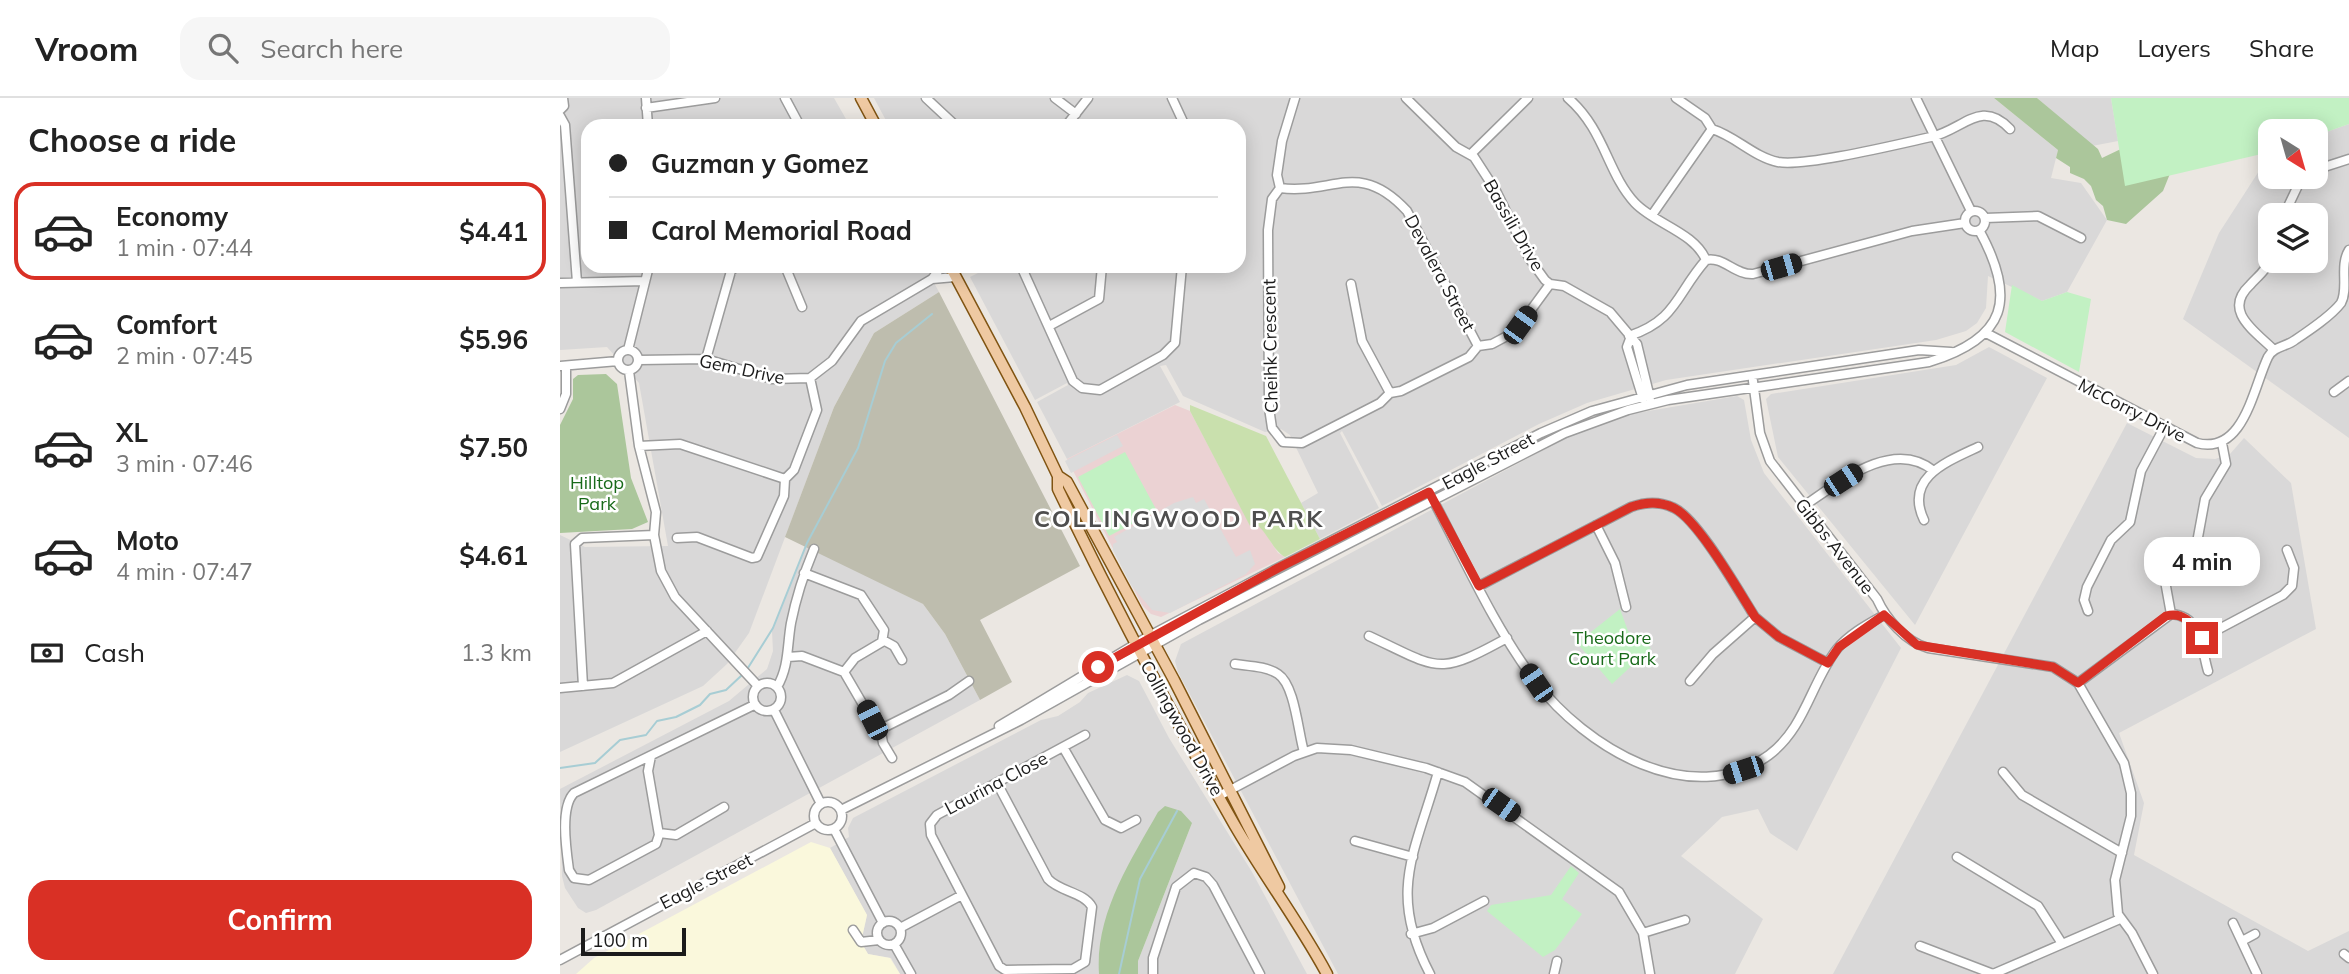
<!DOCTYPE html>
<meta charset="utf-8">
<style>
:root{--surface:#fff;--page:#f6f6f6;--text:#222;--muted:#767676;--line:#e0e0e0;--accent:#d93025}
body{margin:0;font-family:Mulish,sans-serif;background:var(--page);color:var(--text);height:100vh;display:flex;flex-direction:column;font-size:26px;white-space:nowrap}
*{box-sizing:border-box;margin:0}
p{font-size:23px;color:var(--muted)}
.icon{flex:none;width:38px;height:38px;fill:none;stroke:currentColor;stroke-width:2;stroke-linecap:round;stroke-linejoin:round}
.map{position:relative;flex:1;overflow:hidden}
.sheet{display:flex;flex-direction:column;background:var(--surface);width:560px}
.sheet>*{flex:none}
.guide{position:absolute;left:21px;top:21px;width:665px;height:154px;border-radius:21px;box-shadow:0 4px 18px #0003;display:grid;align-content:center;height:154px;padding:0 28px;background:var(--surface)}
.needle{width:46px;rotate:143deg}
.controls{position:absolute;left:1698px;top:21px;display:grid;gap:14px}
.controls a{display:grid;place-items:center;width:70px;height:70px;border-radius:14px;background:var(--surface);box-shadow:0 4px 18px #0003;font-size:35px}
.scale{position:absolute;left:21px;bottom:18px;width:105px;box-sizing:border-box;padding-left:7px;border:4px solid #1b1b1b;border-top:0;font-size:19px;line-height:24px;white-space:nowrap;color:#1b1b1b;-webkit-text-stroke:5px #fff;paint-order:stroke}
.end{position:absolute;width:32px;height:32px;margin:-16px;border:9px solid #d93025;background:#fff;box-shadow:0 0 0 4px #fff}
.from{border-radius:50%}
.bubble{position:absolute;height:49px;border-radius:21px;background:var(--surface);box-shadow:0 4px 18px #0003;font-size:23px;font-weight:700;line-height:49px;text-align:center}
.car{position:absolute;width:21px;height:42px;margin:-21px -10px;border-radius:9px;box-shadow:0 0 5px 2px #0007;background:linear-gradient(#222 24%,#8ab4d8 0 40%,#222 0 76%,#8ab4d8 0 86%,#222 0)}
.guide b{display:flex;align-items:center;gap:24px;height:66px;font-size:26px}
.guide b+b{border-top:2px solid var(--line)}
.guide i{width:18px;height:18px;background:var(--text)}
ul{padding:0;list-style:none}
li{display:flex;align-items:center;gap:21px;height:98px;margin:0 14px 10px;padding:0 14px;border:4px solid transparent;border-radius:21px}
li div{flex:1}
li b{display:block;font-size:26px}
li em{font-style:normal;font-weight:700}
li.current{border-color:var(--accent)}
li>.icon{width:63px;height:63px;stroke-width:1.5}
h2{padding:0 28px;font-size:32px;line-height:84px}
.pay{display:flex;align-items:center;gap:18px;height:77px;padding:0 28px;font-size:26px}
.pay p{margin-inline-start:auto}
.primary-button{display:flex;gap:14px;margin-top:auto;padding:14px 28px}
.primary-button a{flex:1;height:80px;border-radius:21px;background:var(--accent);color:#fff;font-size:28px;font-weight:700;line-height:80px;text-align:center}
header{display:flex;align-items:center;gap:42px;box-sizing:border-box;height:98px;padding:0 35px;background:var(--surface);border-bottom:2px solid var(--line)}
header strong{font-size:33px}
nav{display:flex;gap:38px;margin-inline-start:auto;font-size:24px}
.search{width:490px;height:63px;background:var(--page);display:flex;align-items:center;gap:18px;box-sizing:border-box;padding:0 24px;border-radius:21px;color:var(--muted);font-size:26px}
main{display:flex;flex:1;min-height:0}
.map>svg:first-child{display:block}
</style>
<header>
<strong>Vroom</strong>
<div class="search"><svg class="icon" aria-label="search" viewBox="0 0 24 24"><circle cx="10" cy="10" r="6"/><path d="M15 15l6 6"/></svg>Search here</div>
<nav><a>Map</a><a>Layers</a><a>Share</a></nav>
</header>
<main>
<section class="sheet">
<h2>Choose a ride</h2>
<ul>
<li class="current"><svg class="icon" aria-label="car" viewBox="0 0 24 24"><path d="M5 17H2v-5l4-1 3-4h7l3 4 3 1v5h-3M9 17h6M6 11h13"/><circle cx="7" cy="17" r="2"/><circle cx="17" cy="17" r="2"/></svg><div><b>Economy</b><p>1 min · 07:44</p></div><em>$4.41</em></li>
<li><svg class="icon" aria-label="car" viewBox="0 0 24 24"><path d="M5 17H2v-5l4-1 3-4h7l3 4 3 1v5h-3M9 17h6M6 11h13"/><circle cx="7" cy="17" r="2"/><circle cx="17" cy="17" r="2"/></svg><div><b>Comfort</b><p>2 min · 07:45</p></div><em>$5.96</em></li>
<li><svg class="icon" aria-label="car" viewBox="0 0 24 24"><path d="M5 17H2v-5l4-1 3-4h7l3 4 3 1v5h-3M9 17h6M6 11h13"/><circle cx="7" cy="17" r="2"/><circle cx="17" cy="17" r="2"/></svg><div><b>XL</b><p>3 min · 07:46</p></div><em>$7.50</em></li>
<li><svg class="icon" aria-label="car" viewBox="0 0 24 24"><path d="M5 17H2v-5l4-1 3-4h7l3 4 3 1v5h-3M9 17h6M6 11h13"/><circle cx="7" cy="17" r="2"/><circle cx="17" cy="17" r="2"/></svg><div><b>Moto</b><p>4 min · 07:47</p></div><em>$4.61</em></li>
</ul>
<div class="pay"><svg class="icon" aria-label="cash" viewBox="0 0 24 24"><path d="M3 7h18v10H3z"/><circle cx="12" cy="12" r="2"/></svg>Cash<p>1.3 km</p></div>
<div class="primary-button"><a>Confirm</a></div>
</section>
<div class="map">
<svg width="1789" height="876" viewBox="0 0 1789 876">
<rect width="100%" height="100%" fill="#ebe7e2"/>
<path fill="#d9d8d8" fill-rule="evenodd" d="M0 0H274L290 28H28V168H365L379 194 314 235 274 309 189 535 167 566 143 588 0 654V437L25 449 108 448 79 285 47 249 0 252Z
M314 0H1434L1498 52 1491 80 1521 85 1547 122 1507 194 1482 203 1428 178 1426 210 1417 225 1406 233 1376 242 1106 282 1027 305 979 326 822 408 782 333 780 335 819 410 760 441 741 405 758 395 730 337 721 331 705 334 623 298 606 267 600 268 620 304 507 361 477 304 508 287 507 285 475 302 410 179 432 168H679V28H329Z
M1477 0H1551L1558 43 1532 48Z
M1789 26V340L1623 221 1659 135 1710 56V79H1755V38ZM1710 117H1755V163H1710Z
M1429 249 1487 280 1355 527 1218 359 1206 301 1211 296 1396 267Z
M1177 298 1184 302 1191 342 1204 375 1341 550 1237 753 1210 735 1198 711 1162 719 1121 758 1203 821 1175 876H778L618 574 615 563 621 546 1041 321Z
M1567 325 1636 360 1655 361 1670 356 1684 340 1731 385 1756 531 1559 635 1584 705 1574 757 1748 853 1789 833V876H1273Z
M246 447 363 506 385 536 420 602 36 812 26 815 18 810 5 790 2 778 0 691 169 603 207 571 213 553 212 533Z
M567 577 579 583 609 640 692 774 747 876H578V863L632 725 539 869V876H340L331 860 308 856 301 844 307 817 270 750 289 739 288 730 293 720 481 622 498 618 520 604 528 595Z"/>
<path fill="#ebd2d3" d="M615 307 630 313 690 427 693 424 702 430 718 455 725 459 601 519 591 516 582 507 507 361Z"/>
<path fill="#faf8dc" d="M251 744 270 750 307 817 301 844 308 856 330 860 340 876H16L34 860Z"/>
<path fill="#bebdae" d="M379 194 520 468 420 522 452 584 420 602 385 536 363 506 225 439 274 309 314 235Z"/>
<path fill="#c9e0ad" d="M630 307 706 338 760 441 725 459C711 451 708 433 693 424L690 428 630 313Z"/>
<path fill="#abc69b" d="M1434 0H1477L1538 51 1542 60 1634 16 1603 93 1566 126 1547 122 1543 108 1536 102 1531 88 1524 81 1510 75V69L1496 60 1498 52Z
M46 276 57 286 71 380 88 424 72 431 0 435V327L13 301V281L18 277Z
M605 708 621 713 632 725 578 863V876H539C535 816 570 764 598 714Z"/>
<path fill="#c2f1c3" d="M1551 0H1789V26L1755 38V33H1710V54L1565 88Z
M1452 187 1482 203 1507 194 1531 201 1519 274 1445 234Z
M565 354 597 413 549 438 518 379Z
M1060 511 1068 533 1091 550 1052 586 1017 545Z
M1011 768 1019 775 1002 801 1022 816 995 852 983 859 927 813 931 807 991 797Z"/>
<path fill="#dbdbdb" d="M557 337 563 348 511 375 505 363Z
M633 399 636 405 644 401 676 459 690 452 695 466 686 476 610 515 592 512 571 487 553 452V446L557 444 554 439 614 405Z"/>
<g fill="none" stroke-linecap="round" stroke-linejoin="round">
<path stroke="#a7cdd4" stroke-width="2" d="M186 573 213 530 247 445 298 350 325 263 336 245 372 216
M0 670 35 665 60 642 86 637 97 623 116 619 140 607 150 596 166 592 182 577
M559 876 580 781 617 713"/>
<g stroke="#9c9c9c" stroke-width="11">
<path id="minor" d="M86 0 88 28
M225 0 240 28
M366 0 396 28
M495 0 516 16
M612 0 625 28
M735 0 722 43 717 77 720 90 712 101 708 132 709 310 712 330 723 344 742 345 820 305 830 295 841 293 909 259 918 248 932 246 947 238 960 227 990 186
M846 0 896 49 914 59 936 93 969 160 985 182 990 186 1004 188 1050 214 1077 246 1090 300
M1008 0C1045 32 1047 75 1075 105 1095 126 1134 134 1146 162 1116 196 1117 222 1069 238
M1116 0 1145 20 1152 31C1175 38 1194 59 1218 64 1245 69 1339 46 1371 39 1403 32 1421 0 1450 31
M1356 0 1411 113
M86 10 155 0
M0 12 4 8 3 0
M0 18 5 27 17 184
M506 28 528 0
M911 56 968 0
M1755 72 1789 61
M720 90C773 97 799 61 847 113L918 248
M1405 123a10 10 0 1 1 20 0a10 10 0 1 1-20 0Z
M1092 117 1152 31
M1724 117 1742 79
M1425 120 1478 118 1521 140
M1710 161C1706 173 1698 178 1690 187 1662 213 1695 233 1714 252
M1146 162C1163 158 1175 177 1193 176L1352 133 1405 125
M225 168 242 209
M461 168 513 283 522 290 540 292 603 257 615 245 622 168
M372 181 395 179
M0 185 85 183
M791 186 802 243 830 295
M491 227 539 201 542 168
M1426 235 1637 345C1684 357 1693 290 1708 259 1714 248 1726 249 1735 242 1750 232 1771 218 1781 205 1789 190 1779 168 1789 152
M1070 241 1067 249 1083 301
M58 262a10 10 0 1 1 20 0a10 10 0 1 1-20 0Z
M68 252 89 168
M146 261 171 173 176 168
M79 262 146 261 212 281 250 280 272 263 301 223 372 181 382 168
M0 268 58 263
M69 273 79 348 96 414 94 437 101 473 115 499 198 588
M1193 283 1200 335 1210 363 1317 501C1326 521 1346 544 1368 550L1493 569 1518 585 1564 665 1571 695V718L1555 782 1558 816 1572 835 1593 876
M1774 294 1789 283
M0 311 6 296V268
M79 348 120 346 225 381
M225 381 234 372 257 312 250 280
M871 398C904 460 933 527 975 583 1025 649 1131 714 1209 657 1245 630 1251 585 1277 551 1289 536 1308 526 1324 517
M1244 408C1278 385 1333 339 1374 373
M1364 422C1344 380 1386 364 1418 349
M1036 427 1055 465 1066 509
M117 440 137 439 192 460 197 459 224 398 225 381
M244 475 301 497 324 532 322 544 295 560 284 574
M919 488 1071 409C1085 404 1100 403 1114 410 1138 421 1179 494 1195 519L1219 539 1268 565
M1528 513 1524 502 1527 489 1551 442 1570 424 1581 373 1605 328
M1611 516 1605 483 1636 450 1645 401 1666 366 1662 345
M809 538C880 571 876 579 947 540
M1642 540 1723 497 1732 488 1734 470 1727 452
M323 542 334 548 342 562
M228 559 242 558 284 574 312 622 325 629 389 597 409 583
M675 566C688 568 706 568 718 576 735 587 738 634 744 654
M1130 583 1153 556 1195 519
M193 599a14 14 0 1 1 28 0a14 14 0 1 1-28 0Z
M1518 585 1611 516C1642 518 1641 550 1648 573
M23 588 15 446 22 440 94 437
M217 589C229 569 227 548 231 525 236 500 244 475 254 451
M0 590 53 585 147 533
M214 612 261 706
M320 628 323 645 332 660
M439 628 589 538 710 474 981 335 1032 313 1127 287 1359 252 1391 254
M503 649 545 722 561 730 576 722
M91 658 88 673 99 737 96 746 29 782 14 780 9 772C6 750 0 709 14 695L194 607
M1443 674 1462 697 1562 755
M437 685 488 781C500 794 524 794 532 809L525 864 513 871 445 872 439 868 371 737 370 726 377 717 525 637
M659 698 734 658 757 650 791 652 866 670 905 684 1059 794 1083 835 1090 876
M254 718a14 14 0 1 1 28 0a14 14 0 1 1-28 0Z
M281 712 461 622 639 522 1005 335 1068 312 1108 302 1369 264C1447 240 1457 201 1419 132
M274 731 323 825
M99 735 116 737 164 709
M795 743 853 759
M1397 759 1478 808 1501 844
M317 835a12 12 0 1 1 24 0a12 12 0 1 1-24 0Z
M1673 825 1697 876
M340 830 402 797
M293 832 301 844 319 842
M1083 835 1125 822
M851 836 873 830 924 803
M1682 843 1695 836
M334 846 351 876
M1360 848 1433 876 1560 821
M1784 856 1789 860
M0 862 256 725
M593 876V860L616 789 634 775 646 779 653 787 700 876
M870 876C827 794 855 755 878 674
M994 876 997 863"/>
</g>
<g stroke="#805412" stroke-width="13">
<path id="major" d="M301 0 316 28
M390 168 465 309 498 378V391C553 505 612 617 674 726 704 778 739 824 767 876
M498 378 507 384 614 582 719 789"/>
</g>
<use href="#minor" stroke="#fff" stroke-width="8"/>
<use href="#major" stroke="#efc9a2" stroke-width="10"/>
</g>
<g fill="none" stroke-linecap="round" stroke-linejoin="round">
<path stroke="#d93025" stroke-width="9" d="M538 569 718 470 869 394 919 488 1071 409C1085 404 1100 403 1114 410 1138 422 1179 493 1195 519L1219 539 1268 565 1279 549 1324 517 1357 547 1493 569 1518 585 1606 518C1624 513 1632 526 1642 540"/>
</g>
<g text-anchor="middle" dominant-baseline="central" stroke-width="5" stroke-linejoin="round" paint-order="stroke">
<g font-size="18" fill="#1b1b1b" stroke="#fff">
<text transform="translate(954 127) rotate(60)">Bassili Drive</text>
<text transform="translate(880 175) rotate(62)">Devalera Street</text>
<text transform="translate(710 248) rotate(-91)">Cheihk Crescent</text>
<text transform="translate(182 271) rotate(12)">Gem Drive</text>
<text transform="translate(1572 312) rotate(27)">McCorry Drive</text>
<text transform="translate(928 363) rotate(-28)">Eagle Street</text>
<text transform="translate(1275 448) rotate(52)">Gibbs Avenue</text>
<text transform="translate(622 630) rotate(61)">Collingwood Drive</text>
<text transform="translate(436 685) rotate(-28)">Laurina Close</text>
<text transform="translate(146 783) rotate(-27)">Eagle Street</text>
</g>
<g font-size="18" fill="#186a19" stroke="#fff">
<text x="37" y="384">Hilltop<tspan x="37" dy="21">Park</tspan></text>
<text x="1052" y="539">Theodore<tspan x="1052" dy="21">Court Park</tspan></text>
</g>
<g font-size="24" font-weight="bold" letter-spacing="2" fill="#4e4e4e" stroke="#fff">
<text x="619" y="420">COLLINGWOOD PARK</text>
</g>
</g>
</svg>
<div class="controls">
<a><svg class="needle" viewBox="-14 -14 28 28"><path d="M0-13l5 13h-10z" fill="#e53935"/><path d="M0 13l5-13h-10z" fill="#767676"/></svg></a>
<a><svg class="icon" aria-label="layers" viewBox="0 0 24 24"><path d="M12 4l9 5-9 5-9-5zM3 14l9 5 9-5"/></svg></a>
</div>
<div class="scale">100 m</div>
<i class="end from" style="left:538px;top:569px"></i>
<i class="end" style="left:1642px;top:540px"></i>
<div class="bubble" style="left:1584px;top:439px;width:116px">4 min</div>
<i class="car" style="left:1221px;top:169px;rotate:74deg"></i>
<i class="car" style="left:960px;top:227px;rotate:36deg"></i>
<i class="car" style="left:1283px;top:382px;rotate:57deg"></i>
<i class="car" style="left:976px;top:585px;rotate:326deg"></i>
<i class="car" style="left:312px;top:622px;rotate:333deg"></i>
<i class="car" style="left:1183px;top:672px;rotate:252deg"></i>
<i class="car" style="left:941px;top:707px;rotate:125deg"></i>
<div class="guide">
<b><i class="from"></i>Guzman y Gomez</b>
<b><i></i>Carol Memorial Road</b>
</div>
</div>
</main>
